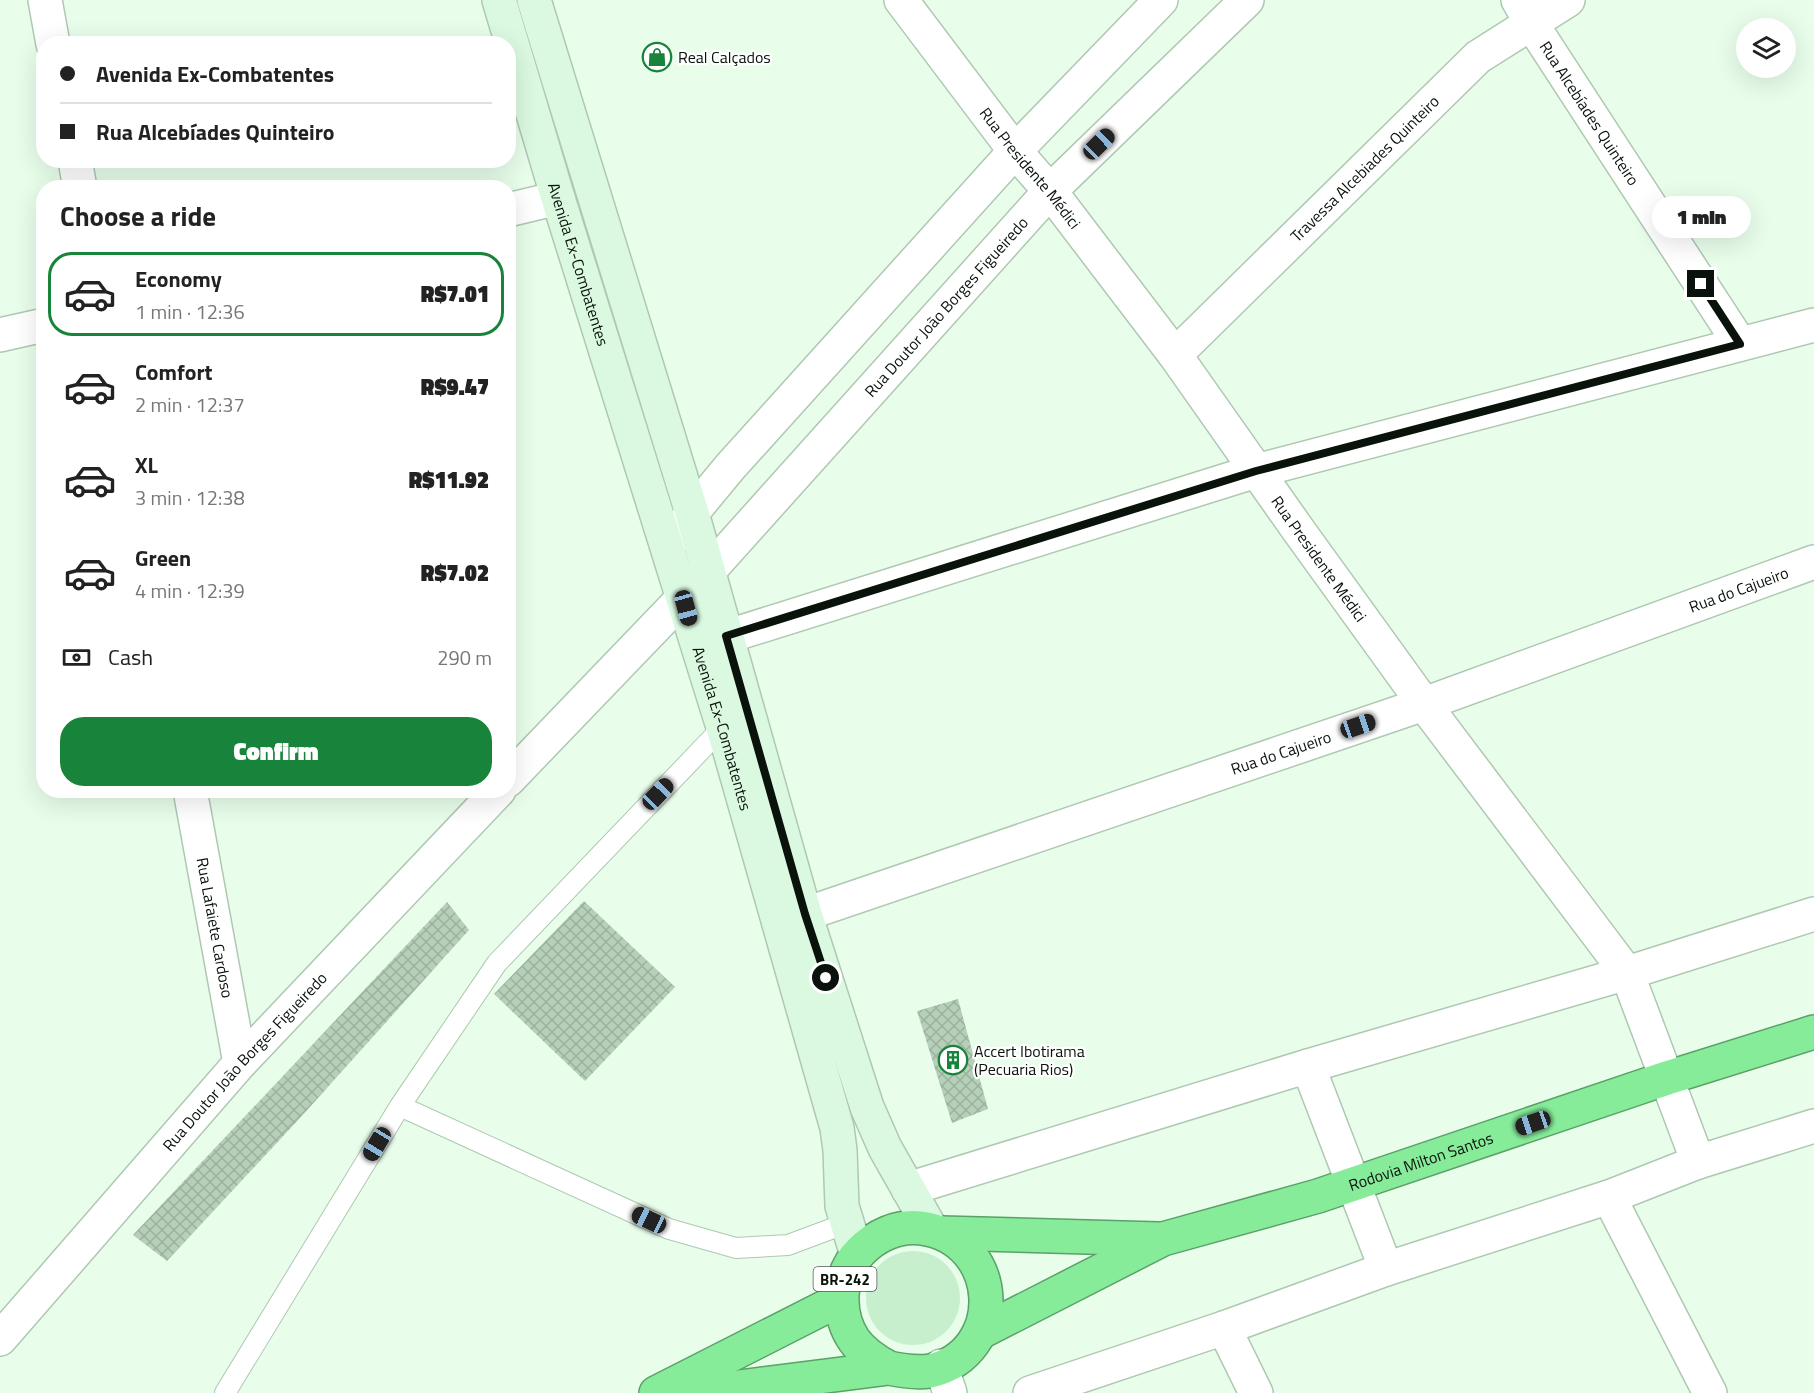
<!DOCTYPE html>
<meta charset="utf-8">
<style>
:root{--surface:#fff;--page:#f2f2f2;--text:#222;--muted:#767676;--line:#e0e0e0;--accent:#18843b}
body{margin:0;font-family:"Titillium Web",sans-serif;background:var(--page);color:var(--text);height:100vh;display:flex;flex-direction:column;font-size:22px;white-space:nowrap}
*{box-sizing:border-box;margin:0}
p{font-size:20px;color:var(--muted)}
.icon{flex:none;width:33px;height:33px;fill:none;stroke:currentColor;stroke-width:2;stroke-linecap:round;stroke-linejoin:round}
.map{position:relative;flex:1;overflow:hidden}
.details{position:absolute;left:36px;top:180px;width:480px;height:618px;display:flex;flex-direction:column;background:var(--surface);border-radius:24px;box-shadow:0 6px 24px #0002}
.details>*{flex:none}
.hud{position:absolute;left:36px;top:36px;width:480px;height:132px;border-radius:24px;box-shadow:0 6px 24px #0002;display:grid;align-content:center;height:132px;padding:0 24px;background:var(--surface)}
.controls{position:absolute;left:1736px;top:18px;display:grid;gap:12px}
.controls a{display:grid;place-items:center;width:60px;height:60px;border-radius:50%;background:var(--surface);box-shadow:0 6px 24px #0002;font-size:30px}
.end{position:absolute;width:27px;height:27px;margin:-14px;border:8px solid #0a130b;background:#fff;box-shadow:0 0 0 3px #fff}
.from{border-radius:50%}
.bubble{position:absolute;height:42px;border-radius:21px;background:var(--surface);box-shadow:0 6px 24px #0002;font-size:20px;font-weight:800;line-height:42px;text-align:center}
.car{position:absolute;width:18px;height:36px;margin:-18px -9px;border-radius:8px;box-shadow:0 0 4px 2px #0007;background:linear-gradient(#222 24%,#8ab4d8 0 40%,#222 0 76%,#8ab4d8 0 86%,#222 0)}
.hud b{display:flex;align-items:center;gap:21px;height:57px;font-size:22px}
.hud b+b{border-top:2px solid var(--line)}
.hud i{width:15px;height:15px;background:var(--text)}
ul{padding:0;list-style:none}
li{display:flex;align-items:center;gap:18px;height:84px;margin:0 12px 9px;padding:0 12px;border:3px solid transparent;border-radius:24px}
li div{flex:1}
li b{display:block;font-size:22px}
li em{font-style:normal;font-weight:800}
li.selected{border-color:var(--accent)}
li>.icon{width:54px;height:54px;stroke-width:1.5}
h2{padding:0 24px;font-size:27px;line-height:72px}
.pay{display:flex;align-items:center;gap:15px;height:66px;padding:0 24px;font-size:22px}
.pay p{margin-inline-start:auto}
.action{display:flex;gap:12px;margin-top:auto;padding:12px 24px}
.action a{flex:1;height:69px;border-radius:24px;background:var(--accent);color:#fff;font-size:24px;font-weight:800;line-height:69px;text-align:center}
.map>svg:first-child{display:block}
</style>
<div class="map">
<svg width="1814" height="1393" viewBox="0 0 1814 1393">
<defs>
<pattern id="building-cross-hatch" width="8" height="8" patternUnits="userSpaceOnUse" patternTransform="scale(1.5)"><rect width="8" height="8" fill="#b5cfb9"/><path d="M0 0l8 8M0 8l8-8" fill="none" stroke="#9ab19e"/></pattern>
</defs>
<rect width="100%" height="100%" fill="#e8feeb"/>
<path fill="#c7efcd" d="M866 1298a47 47 0 1 1 94 0a47 47 0 1 1-94 0Z"/>
<path fill="url(#building-cross-hatch)" d="M584 901 675 987 585 1081 494 994Z
M447 902 469 930 300 1118 167 1261 133 1235Z
M958 999 988 1109 952 1123 917 1011Z"/>
<g fill="none" stroke-linecap="round" stroke-linejoin="round">
<g stroke="#aec8b2" stroke-width="22">
<path id="lane" d="M400 1106 669 1229 736 1248 788 1245 847 1223
M225 1393 400 1106 497 963 723 727"/>
</g>
<g stroke="#aec8b2" stroke-width="36">
<g id="street">
<path d="M45 0 53 44"/>
<path id="s1" d="M901 0 1015 151 1050 191 1175 355 1299 531 1424 704 1627 973 1698 1162"/>
<path id="s2" d="M1518 0 1531 23 1740 344"/>
<path d="M75 160 80 188"/>
<path d="M508 210 558 198"/>
<path d="M0 335 44 325"/>
<path id="s3" d="M1175 355 1478 57 1568 0"/>
<path d="M668 546 692 513 730 467 1015 151 1161 0"/>
<path d="M700 645 1256 471 1814 325"/>
<path id="s4" d="M508 780 707 573 1050 191 1247 0"/>
<path id="s5" d="M190 790 240 1063"/>
<path id="s6" d="M779 923 1424 704 1814 562"/>
<path d="M1308 1066 1386 1269"/>
<path d="M908 1189 1308 1066 1627 973 1814 914"/>
<path d="M1609 1197 1710 1393"/>
<path d="M1224 1328 1256 1393"/>
<path id="s7" d="M0 1339 240 1063 499 790"/>
<path d="M941 1366 950 1393"/>
<path d="M1030 1393 1224 1328 1386 1269 1609 1197 1698 1162 1814 1126"/>
</g>
</g>
<g stroke="#aec8b2" stroke-width="36">
<g id="secondary">
<path id="s8" d="M499 0 558 198 723 727 837 1128 840 1150 842 1206 857 1255"/>
<path d="M534 0 692 513 805 914 867 1107 885 1148 931 1229"/>
</g>
</g>
<g stroke="#5ba068" stroke-width="36">
<g id="highway">
<path d="M942 1233 1158 1239"/>
<path id="s9" d="M979 1333 1163 1239 1318 1196 1667 1078 1814 1032"/>
<path d="M656 1393 841 1299"/>
<path d="M691 1393 889 1368C903 1371 916 1373 930 1371 1009 1353 1003 1239 921 1228 898 1225 875 1236 860 1252 837 1275 837 1315 854 1340 863 1353 876 1361 889 1368"/>
</g>
</g>
<use href="#lane" stroke="#fff" stroke-width="20"/>
<use href="#street" stroke="#fff" stroke-width="33"/>
<use href="#secondary" stroke="#dbf9e1" stroke-width="33"/>
<use href="#highway" stroke="#87ec9a" stroke-width="33"/>
</g>
<g fill="none" stroke-linecap="round" stroke-linejoin="round">
<path stroke="#0a130b" stroke-width="8" d="M826 978 805 914 726 636 1256 471 1740 344 1701 284"/>
</g>
<defs>
<g id="shop-ring" transform="scale(1.5)"><circle r="9.5" fill="#fff" stroke="#18843b" stroke-width="1.5"/><path d="M-5-2.5h2.3a2.7 3.5 0 0 1 5.4 0H5L5.5 6h-11ZM-1.5-2.5h3a1.5 2.3 0 0 0-3 0Z" fill="#18843b"/></g>
<g id="building-ring" transform="scale(1.5)"><circle r="9.5" fill="#fff" stroke="#18843b" stroke-width="1.5"/><path d="M-4-6H4V6H1V3H-1V6H-4ZM-2.5-4.3h1.7v1.8h-1.7ZM.8-4.3h1.7v1.8H.8ZM-2.5-1h1.7V.8h-1.7ZM.8-1h1.7V.8H.8Z" fill="#18843b"/></g>
</defs>
<g fill-rule="evenodd">
<use href="#shop-ring" x="657" y="57"/>
<use href="#building-ring" x="953" y="1060"/>
</g>
<g text-anchor="middle" dominant-baseline="central" stroke-width="4.5" stroke-linejoin="round" paint-order="stroke">
<rect fill="#fff" stroke="#545a54" stroke-width="1.5" x="813.5" y="1267" width="63" height="24" rx="4.5"/>
<g font-size="15" font-weight="bold" fill="#0a130b">
<text x="845" y="1279">BR-242</text>
</g>
<g font-size="16" fill="#0a130b" stroke="#fff" text-anchor="start">
<text x="678" y="57">Real Calçados</text>
<text x="974" y="1051">Accert Ibotirama<tspan x="974" dy="18">(Pecuaria Rios)</tspan></text>
</g>
<g font-size="16" fill="#0a130b" stroke="#fff">
<text stroke="none"><textPath href="#s2" startOffset="134">Rua Alcebíades Quinteiro</textPath></text>
<text stroke="none"><textPath href="#s1" startOffset="212">Rua Presidente Médici</textPath></text>
<text stroke="none"><textPath href="#s3" startOffset="266">Travessa Alcebiades Quinteiro</textPath></text>
<text stroke="none"><textPath href="#s8" startOffset="276">Avenida Ex-Combatentes</textPath></text>
<text stroke="none"><textPath href="#s4" startOffset="645">Rua Doutor João Borges Figueiredo</textPath></text>
<text stroke="none"><textPath href="#s1" startOffset="698">Rua Presidente Médici</textPath></text>
<text stroke="none"><textPath href="#s6" startOffset="1016">Rua do Cajueiro</textPath></text>
<text stroke="none"><textPath href="#s8" startOffset="762">Avenida Ex-Combatentes</textPath></text>
<text stroke="none"><textPath href="#s6" startOffset="530">Rua do Cajueiro</textPath></text>
<text stroke="none"><textPath href="#s5" startOffset="140">Rua Lafaiete Cardoso</textPath></text>
<text stroke="none"><textPath href="#s7" startOffset="370">Rua Doutor João Borges Figueiredo</textPath></text>
<text stroke="none"><textPath href="#s9" startOffset="476">Rodovia Milton Santos</textPath></text>
</g>
</g>
</svg>
<div class="controls">
<a><svg class="icon" aria-label="layers" viewBox="0 0 24 24"><path d="M12 4l9 5-9 5-9-5zM3 14l9 5 9-5"/></svg></a>
</div>
<i class="end from" style="left:826px;top:978px"></i>
<i class="end" style="left:1701px;top:284px"></i>
<div class="bubble" style="left:1652px;top:196px;width:99px">1 min</div>
<i class="car" style="left:1099px;top:144px;rotate:46deg"></i>
<i class="car" style="left:686px;top:608px;rotate:165deg"></i>
<i class="car" style="left:1358px;top:726px;rotate:71deg"></i>
<i class="car" style="left:658px;top:794px;rotate:44deg"></i>
<i class="car" style="left:1533px;top:1123px;rotate:251deg"></i>
<i class="car" style="left:377px;top:1144px;rotate:211deg"></i>
<i class="car" style="left:649px;top:1220px;rotate:295deg"></i>
<div class="hud">
<b><i class="from"></i>Avenida Ex-Combatentes</b>
<b><i></i>Rua Alcebíades Quinteiro</b>
</div>
<section class="details">
<h2>Choose a ride</h2>
<ul>
<li class="selected"><svg class="icon" aria-label="car" viewBox="0 0 24 24"><path d="M5 17H2v-5l4-1 3-4h7l3 4 3 1v5h-3M9 17h6M6 11h13"/><circle cx="7" cy="17" r="2"/><circle cx="17" cy="17" r="2"/></svg><div><b>Economy</b><p>1 min · 12:36</p></div><em>R$7.01</em></li>
<li><svg class="icon" aria-label="car" viewBox="0 0 24 24"><path d="M5 17H2v-5l4-1 3-4h7l3 4 3 1v5h-3M9 17h6M6 11h13"/><circle cx="7" cy="17" r="2"/><circle cx="17" cy="17" r="2"/></svg><div><b>Comfort</b><p>2 min · 12:37</p></div><em>R$9.47</em></li>
<li><svg class="icon" aria-label="car" viewBox="0 0 24 24"><path d="M5 17H2v-5l4-1 3-4h7l3 4 3 1v5h-3M9 17h6M6 11h13"/><circle cx="7" cy="17" r="2"/><circle cx="17" cy="17" r="2"/></svg><div><b>XL</b><p>3 min · 12:38</p></div><em>R$11.92</em></li>
<li><svg class="icon" aria-label="car" viewBox="0 0 24 24"><path d="M5 17H2v-5l4-1 3-4h7l3 4 3 1v5h-3M9 17h6M6 11h13"/><circle cx="7" cy="17" r="2"/><circle cx="17" cy="17" r="2"/></svg><div><b>Green</b><p>4 min · 12:39</p></div><em>R$7.02</em></li>
</ul>
<div class="pay"><svg class="icon" aria-label="cash" viewBox="0 0 24 24"><path d="M3 7h18v10H3z"/><circle cx="12" cy="12" r="2"/></svg>Cash<p>290 m</p></div>
<div class="action"><a>Confirm</a></div>
</section>
</div>
